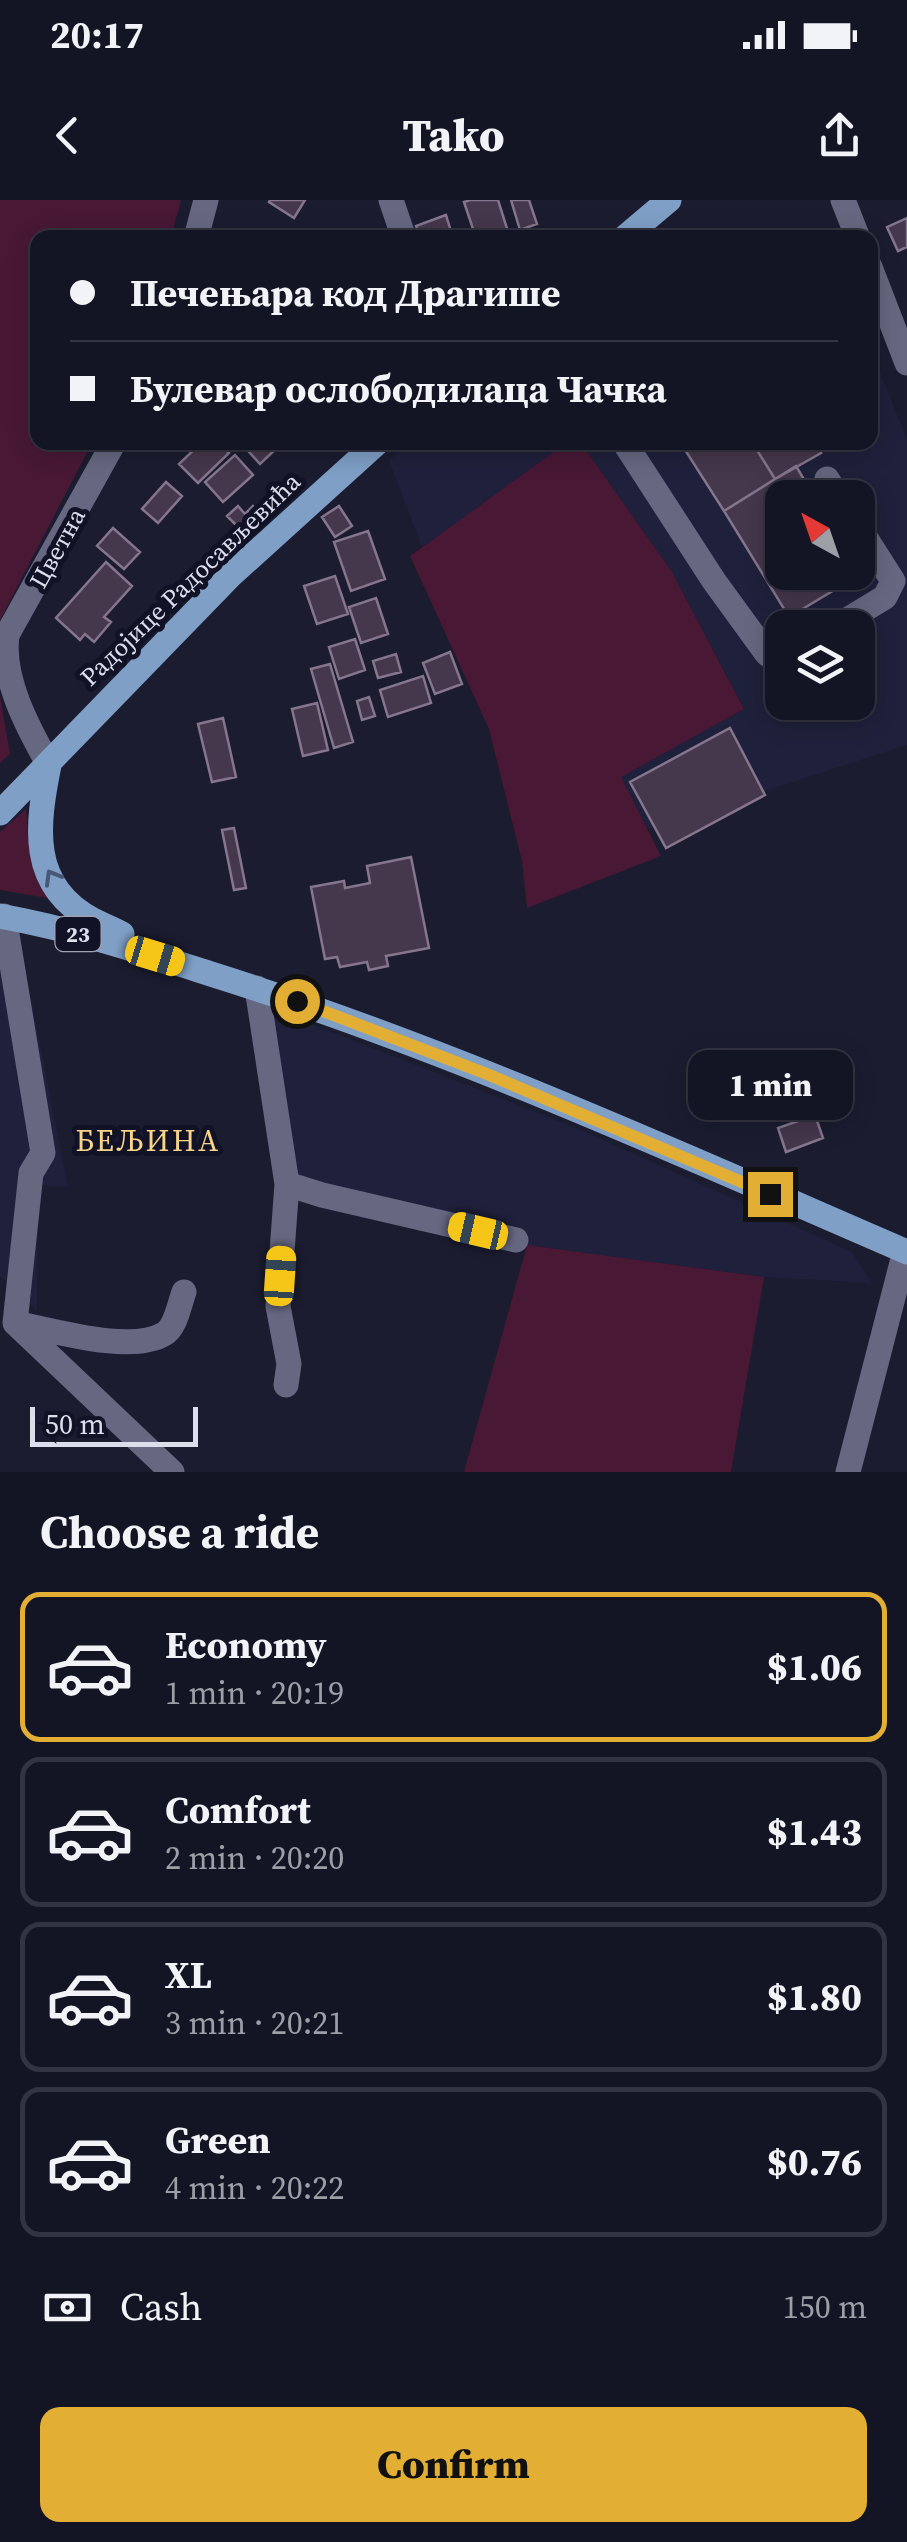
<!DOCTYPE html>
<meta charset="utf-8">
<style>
:root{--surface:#141524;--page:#1d1e2c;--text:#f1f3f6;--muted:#9d9fa6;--line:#333441;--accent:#e2af34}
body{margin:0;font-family:"Source Serif 4",serif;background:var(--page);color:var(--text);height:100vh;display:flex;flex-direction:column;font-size:38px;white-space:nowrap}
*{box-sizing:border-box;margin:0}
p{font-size:32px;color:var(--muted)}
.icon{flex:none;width:55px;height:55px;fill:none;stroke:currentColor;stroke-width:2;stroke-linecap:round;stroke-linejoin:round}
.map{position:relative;height:1272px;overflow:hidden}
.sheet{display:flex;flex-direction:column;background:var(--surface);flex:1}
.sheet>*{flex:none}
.banner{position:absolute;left:30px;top:30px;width:848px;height:220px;border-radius:20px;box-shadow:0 5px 25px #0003,0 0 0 2px var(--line);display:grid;align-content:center;height:220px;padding:0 40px;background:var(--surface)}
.needle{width:65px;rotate:320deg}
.tools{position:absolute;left:765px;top:280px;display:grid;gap:20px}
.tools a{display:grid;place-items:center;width:110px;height:110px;border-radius:20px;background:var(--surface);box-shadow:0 5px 25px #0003,0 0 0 2px var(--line);font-size:50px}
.scale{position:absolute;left:30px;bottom:25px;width:168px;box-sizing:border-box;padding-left:10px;border:5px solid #dcdeec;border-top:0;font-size:28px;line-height:35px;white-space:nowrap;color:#dcdeec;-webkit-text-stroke:8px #121226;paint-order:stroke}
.end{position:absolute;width:45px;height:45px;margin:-22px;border:12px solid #e2af34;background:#111;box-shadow:0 0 0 5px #111}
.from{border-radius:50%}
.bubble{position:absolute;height:70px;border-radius:20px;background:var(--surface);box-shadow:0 5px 25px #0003,0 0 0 2px var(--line);font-size:32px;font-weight:800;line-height:70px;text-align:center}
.car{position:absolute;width:30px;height:60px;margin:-30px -15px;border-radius:12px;box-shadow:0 0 8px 2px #0007;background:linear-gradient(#f5c518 24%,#345 0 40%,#f5c518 0 76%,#345 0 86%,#f5c518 0)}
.banner b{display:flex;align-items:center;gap:35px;height:95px;font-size:38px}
.banner b+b{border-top:2px solid var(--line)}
.banner i{width:25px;height:25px;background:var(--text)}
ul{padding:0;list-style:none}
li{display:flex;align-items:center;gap:30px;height:150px;margin:0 20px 15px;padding:0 20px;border:5px solid var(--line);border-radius:20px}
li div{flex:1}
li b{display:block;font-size:38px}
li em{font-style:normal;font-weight:800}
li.selected{border-color:var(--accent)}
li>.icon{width:90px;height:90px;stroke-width:1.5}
h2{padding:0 40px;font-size:45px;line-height:120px}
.pay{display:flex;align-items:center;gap:25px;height:110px;padding:0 40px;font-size:38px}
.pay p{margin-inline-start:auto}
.primary-button{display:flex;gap:20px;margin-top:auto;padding:20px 40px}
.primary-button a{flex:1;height:115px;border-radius:20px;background:var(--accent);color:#111;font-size:40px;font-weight:800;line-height:115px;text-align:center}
.status{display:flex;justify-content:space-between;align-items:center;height:70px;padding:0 50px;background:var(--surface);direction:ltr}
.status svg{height:28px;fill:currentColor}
header{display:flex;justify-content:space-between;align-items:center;height:130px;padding:0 40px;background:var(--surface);font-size:45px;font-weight:800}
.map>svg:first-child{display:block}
</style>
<div class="status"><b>20:17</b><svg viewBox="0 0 49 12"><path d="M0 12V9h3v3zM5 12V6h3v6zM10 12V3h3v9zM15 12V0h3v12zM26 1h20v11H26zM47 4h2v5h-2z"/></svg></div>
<header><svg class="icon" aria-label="back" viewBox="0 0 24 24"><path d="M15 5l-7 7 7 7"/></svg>Tako<svg class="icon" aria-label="share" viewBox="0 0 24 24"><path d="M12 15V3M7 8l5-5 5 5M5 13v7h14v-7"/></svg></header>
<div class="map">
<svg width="907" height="1272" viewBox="0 0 907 1272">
<rect width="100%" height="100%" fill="#1b1c30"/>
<path fill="#1f203b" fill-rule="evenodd" d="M870 147 907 239V545L647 629 620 577 744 508 672 372 581 243 870 242ZM782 298H858V372H782ZM782 428H858V502H782Z
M409 243H566L422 347 389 260Z
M0 758 24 762 68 987 38 985 37 1111 0 1076Z
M273 809 581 930 852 1052 872 1083 764 1077 527 1045 291 987Z"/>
<path fill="#481835" d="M0 0H181L171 37 38 38V242L92 243 0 420Z
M566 243H581L672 372 744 509 621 577 661 656 527 708 522 661 489 529 410 356Z
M0 496 10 554 0 563Z
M26 609C28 646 33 666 53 699L0 690V632Z
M527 1045 764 1077 731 1272H464Z"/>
<path fill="#45374c" stroke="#85768e" stroke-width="2.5" d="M270 0H305L294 18 269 2Z
M470 0H498L510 38H476L464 2Z
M511 0H529L537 24 520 30Z
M446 15 453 38H420L416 26Z
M907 18V47L898 51 887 27Z
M202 242H218L229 253 198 283 179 264Z
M240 242H275L279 246 260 264Z
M680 242H752L775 279 724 311Z
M752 242H815L821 253 775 279Z
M235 255 253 275 223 302 205 282Z
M796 266 815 298H782V372H858V368L861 374 789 417 724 311Z
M166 282 182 296 158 323 142 309Z
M238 306 245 314 253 306 262 315 244 333 227 316Z
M339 306 352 326 335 337 322 317Z
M113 328 140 352 124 369 97 346Z
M368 331 385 379 351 391 334 342Z
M106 362 132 386 104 417 111 422 94 442 85 434 80 440 56 418Z
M335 376 348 414 317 424 304 386Z
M376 398 388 434 361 443 349 407Z
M355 439 365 470 339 479 329 447Z
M450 452 462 484 435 494 423 463Z
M396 454 401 472 378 478 373 461Z
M330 464 353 542 334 548 311 469Z
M423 476 431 503 388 517 380 490Z
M369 497 375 516 362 520 357 501Z
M317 503 328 550 303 556 292 509Z
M223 518 236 577 212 582 198 524Z
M730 528 765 595 666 648 630 582Z
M234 628 246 688 234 690 222 630Z
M411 657 429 748 386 756 388 766 369 770 367 762 340 767 337 757 325 759 311 687 344 681 345 688 370 683 367 666Z
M815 915 823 938 786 952 778 928Z"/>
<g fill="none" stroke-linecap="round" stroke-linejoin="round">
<path stroke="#666881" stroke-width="25" d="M391 0 404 38
M843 0 858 38
M196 38 206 0
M870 67 907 163
M624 242 714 381 767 454 779 460 782 457
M827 279 839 298
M834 428 885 397 893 381 858 326
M49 565C28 528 1 478 7 435L114 242
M4 716 43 953 31 973 15 1123C52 1130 130 1154 164 1134 176 1127 179 1105 184 1092
M257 788 287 984 278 1106 289 1164 286 1185
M287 984 322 995 516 1040
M16 1124 172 1272
M848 1272 905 1051"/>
<path stroke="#7f9fc6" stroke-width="25" d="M624 38 669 0
M49 565C37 625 28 686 93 720 102 725 113 729 122 734
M0 613 230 376 378 242
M0 716C72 729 142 752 211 774 450 849 678 953 907 1052"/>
</g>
<defs><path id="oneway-chevron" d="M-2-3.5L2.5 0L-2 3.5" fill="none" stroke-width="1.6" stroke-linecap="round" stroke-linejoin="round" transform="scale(2.5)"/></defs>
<use stroke="#485876" href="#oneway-chevron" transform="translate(52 677) rotate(-120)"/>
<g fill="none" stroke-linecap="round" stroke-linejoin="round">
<path stroke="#e2af34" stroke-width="12" d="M297 801 487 874 770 994"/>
</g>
<g text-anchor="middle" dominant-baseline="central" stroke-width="10" stroke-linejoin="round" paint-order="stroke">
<rect fill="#121226" stroke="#9fa1b1" stroke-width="2.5" x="55.5" y="717" width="45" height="34" rx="8"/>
<g font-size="22" font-weight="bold" fill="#dcdeec">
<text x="78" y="734">23</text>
</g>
<g font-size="25" fill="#dcdeec" stroke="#121226">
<text transform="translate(57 348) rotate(-61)">Цветна</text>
<text transform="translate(190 379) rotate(-44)">Радојице Радосављевића</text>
</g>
<g font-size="30" letter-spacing="2.5" fill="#f8d48b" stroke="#121226">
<text x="148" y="940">БЕЉИНА</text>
</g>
</g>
</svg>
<div class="tools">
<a><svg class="needle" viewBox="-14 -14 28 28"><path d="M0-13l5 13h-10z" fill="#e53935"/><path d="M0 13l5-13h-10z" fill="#9d9fa6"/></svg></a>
<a><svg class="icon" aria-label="layers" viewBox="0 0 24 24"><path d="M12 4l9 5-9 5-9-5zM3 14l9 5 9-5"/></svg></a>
</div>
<div class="scale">50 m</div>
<i class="end from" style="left:297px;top:801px"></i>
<i class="end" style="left:770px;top:994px"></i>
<div class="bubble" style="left:688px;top:850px;width:165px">1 min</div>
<i class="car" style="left:155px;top:756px;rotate:107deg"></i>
<i class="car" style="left:478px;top:1031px;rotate:283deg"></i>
<i class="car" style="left:280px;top:1076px;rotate:4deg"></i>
<div class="banner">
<b><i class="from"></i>Печењара код Драгише</b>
<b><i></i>Булевар ослободилаца Чачка</b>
</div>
</div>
<section class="sheet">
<h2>Choose a ride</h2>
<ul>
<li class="selected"><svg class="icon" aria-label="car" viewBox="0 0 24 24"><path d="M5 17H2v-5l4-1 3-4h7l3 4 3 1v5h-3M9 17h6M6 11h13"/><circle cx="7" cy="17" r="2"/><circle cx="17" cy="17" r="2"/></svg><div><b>Economy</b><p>1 min · 20:19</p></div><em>$1.06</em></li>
<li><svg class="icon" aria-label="car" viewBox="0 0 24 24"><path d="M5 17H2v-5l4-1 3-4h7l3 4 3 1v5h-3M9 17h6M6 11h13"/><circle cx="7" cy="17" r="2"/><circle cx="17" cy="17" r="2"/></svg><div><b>Comfort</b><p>2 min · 20:20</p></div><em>$1.43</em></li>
<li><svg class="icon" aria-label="car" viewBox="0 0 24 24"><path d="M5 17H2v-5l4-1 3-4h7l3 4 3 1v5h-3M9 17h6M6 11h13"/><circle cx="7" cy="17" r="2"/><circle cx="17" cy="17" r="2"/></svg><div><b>XL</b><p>3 min · 20:21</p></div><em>$1.80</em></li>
<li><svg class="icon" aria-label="car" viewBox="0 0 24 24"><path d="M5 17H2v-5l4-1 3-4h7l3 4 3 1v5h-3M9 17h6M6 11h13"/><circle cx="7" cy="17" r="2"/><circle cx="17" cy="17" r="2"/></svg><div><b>Green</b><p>4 min · 20:22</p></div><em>$0.76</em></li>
</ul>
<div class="pay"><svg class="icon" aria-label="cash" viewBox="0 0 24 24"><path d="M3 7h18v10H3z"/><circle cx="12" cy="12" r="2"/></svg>Cash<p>150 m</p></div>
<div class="primary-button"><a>Confirm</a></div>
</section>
